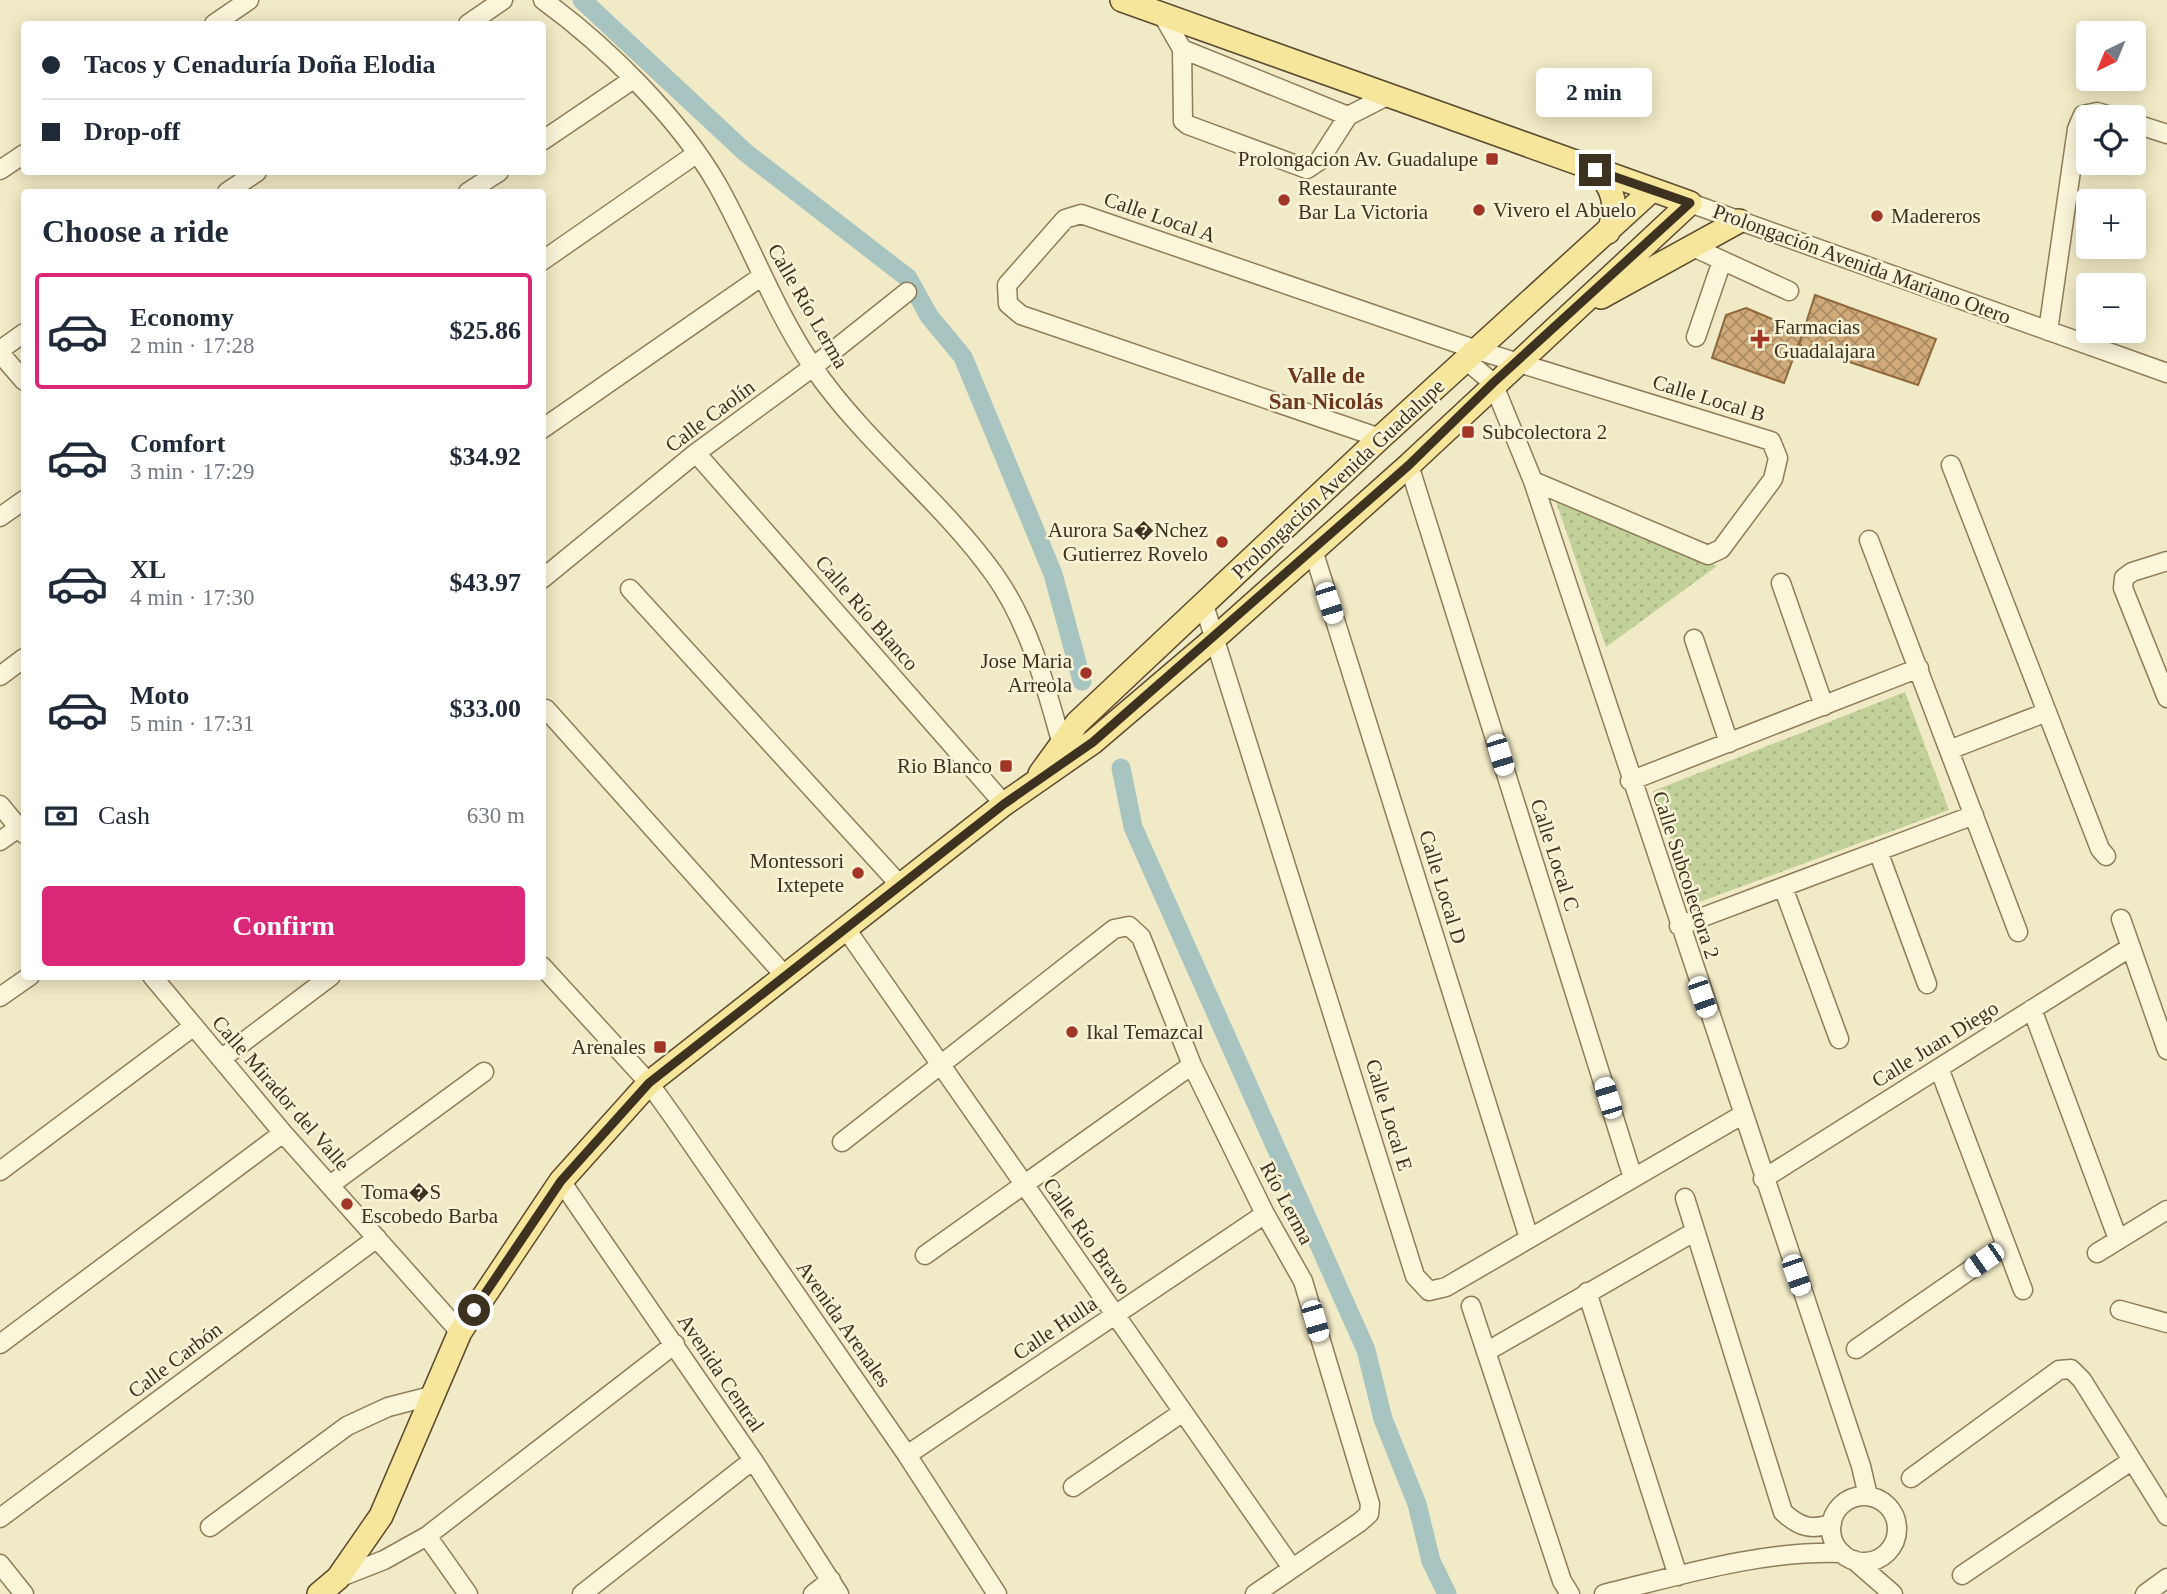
<!DOCTYPE html>
<meta charset="utf-8">
<style>
:root{--surface:#fff;--page:#f2f2f3;--text:#1f2937;--muted:#747a83;--line:#e0e1e3;--accent:#db2777}
body{margin:0;font-family:"Times New Roman",serif;background:var(--page);color:var(--text);height:100vh;display:flex;flex-direction:column;font-size:26px;white-space:nowrap}
*{box-sizing:border-box;margin:0}
p{font-size:23px;color:var(--muted)}
.icon{flex:none;width:38px;height:38px;fill:none;stroke:currentColor;stroke-width:2;stroke-linecap:round;stroke-linejoin:round}
.map{position:relative;flex:1;overflow:hidden}
.side{position:absolute;left:21px;top:189px;width:525px;height:791px;display:flex;flex-direction:column;background:var(--surface);border-radius:7px;box-shadow:0 4px 18px #0003}
.side>*{flex:none}
.hud{position:absolute;left:21px;top:21px;width:525px;height:154px;border-radius:7px;box-shadow:0 4px 18px #0003;display:grid;align-content:center;height:154px;padding:0 21px;background:var(--surface)}
.needle{width:46px;rotate:223deg}
.controls{position:absolute;left:2076px;top:21px;display:grid;gap:14px}
.controls a{display:grid;place-items:center;width:70px;height:70px;border-radius:7px;background:var(--surface);box-shadow:0 4px 18px #0003;font-size:35px}
.end{position:absolute;width:32px;height:32px;margin:-16px;border:9px solid #3d321f;background:#fff;box-shadow:0 0 0 4px #fff}
.from{border-radius:50%}
.bubble{position:absolute;height:49px;border-radius:7px;background:var(--surface);box-shadow:0 4px 18px #0003;font-size:23px;font-weight:800;line-height:49px;text-align:center}
.car{position:absolute;width:21px;height:42px;margin:-21px -10px;border-radius:9px;box-shadow:0 0 5px 2px #0007;background:linear-gradient(#fff 24%,#345 0 40%,#fff 0 76%,#345 0 86%,#fff 0)}
.hud b{display:flex;align-items:center;gap:24px;height:66px;font-size:26px}
.hud b+b{border-top:2px solid var(--line)}
.hud i{width:18px;height:18px;background:var(--text)}
ul{padding:0;list-style:none}
li{display:flex;align-items:center;gap:21px;height:116px;margin:0 14px 10px;padding:0 7px;border:4px solid transparent;border-radius:7px}
li div{flex:1}
li b{display:block;font-size:26px}
li em{font-style:normal;font-weight:800}
li.current{border-color:var(--accent)}
li>.icon{width:63px;height:63px;stroke-width:1.5}
h2{padding:0 21px;font-size:32px;line-height:84px}
.pay{display:flex;align-items:center;gap:18px;height:77px;padding:0 21px;font-size:26px}
.pay p{margin-inline-start:auto}
.cta{display:flex;gap:14px;margin-top:auto;padding:14px 21px}
.cta a{flex:1;height:80px;border-radius:7px;background:var(--accent);color:#fff;font-size:28px;font-weight:800;line-height:80px;text-align:center}
.map>svg:first-child{display:block}
</style>
<div class="map">
<svg width="2167" height="1594" viewBox="0 0 2167 1594">
<defs>
<pattern id="grass-dots" width="8" height="8" patternUnits="userSpaceOnUse" patternTransform="scale(1.75)"><rect width="8" height="8" fill="#c2d099"/><path d="M2 2h.1M6 6h.1" fill="none" stroke="#a8b383" stroke-width="1.8" stroke-linecap="round"/></pattern>
<pattern id="building-cross-hatch" width="8" height="8" patternUnits="userSpaceOnUse" patternTransform="scale(1.75)"><rect width="8" height="8" fill="#d1aa79"/><path d="M0 0l8 8M0 8l8-8" fill="none" stroke="#ab8b63"/></pattern>
</defs>
<rect width="100%" height="100%" fill="#f1eac6"/>
<path fill="url(#grass-dots)" d="M1556 502 1717 566 1606 647Z
M1905 692 1949 810 1694 904 1653 791Z"/>
<g fill="none" stroke-linecap="round" stroke-linejoin="round">
<path stroke="#a7c4c0" stroke-width="19" d="M582 0 746 153 908 278 929 316 963 357 1053 574 1082 681
M1121 768 1133 827 1366 1350 1383 1419 1417 1504 1431 1561 1447 1594"/>
</g>
<path fill="url(#building-cross-hatch)" stroke="#8f693e" stroke-width="2" d="M1815 295 1936 339 1918 385 1799 345Z
M1746 308 1803 332 1784 383 1712 358 1726 315Z"/>
<g fill="none" stroke-linecap="round" stroke-linejoin="round">
<g stroke="#8e7d5a" stroke-width="21">
<path id="minor" d="M543 0C605 45 679 118 717 184 751 244 774 310 813 367 865 443 941 500 994 574 1029 623 1045 684 1061 741L1067 749
M1162 14 1182 49 1183 121 1188 125 1307 169 1319 161 1348 116 1387 96
M214 24 249 0
M468 24 503 0
M1182 49 1348 116
M2133 123 2167 134
M542 141 632 80
M0 170 24 154
M227 192 257 172
M468 192 499 172
M1690 203 2167 373
M1693 247 1789 291
M542 261 696 154
M2048 331 2077 129 2083 115 2097 112 2114 117
M1696 337 1722 261
M0 350 24 333
M0 353 24 381
M1466 360 1493 383 1533 481 1861 1466 1868 1496
M542 429 761 277
M1380 438 1021 315 1008 304 1007 285 1065 219 1081 214 1477 350 1771 441 1778 458 1773 479 1721 549 1708 555 1533 481
M696 453 1004 804
M1409 465 1633 1178
M1951 465 2100 849 2106 856
M0 517 24 500
M1869 540 2018 932
M1313 550 1529 1238
M2167 561 2132 572 2124 578 2123 588 2167 698
M542 579 696 453 813 367 907 292
M1781 583 1824 706
M630 589 900 885
M1204 605 1415 1276 1429 1291 1446 1287 1742 1115
M1694 639 1729 743
M0 676 24 658
M546 709 786 977
M1949 750 2047 712
M1630 781 1919 668
M0 805 24 834
M0 841 24 824
M1878 851 1927 984
M1783 887 1839 1039
M2121 919 2167 1050
M1679 926 1974 815
M846 929 1292 1568
M542 966 649 1083 674 1118 907 1455 997 1594
M152 976 283 1133 460 1332
M0 997 30 976
M2032 1009 2118 1239
M221 1059 331 976
M1939 1068 2023 1290
M842 1142 1114 929 1129 926 1141 937 1192 1065 1265 1214 1303 1281 1370 1504 1369 1514 1360 1522 1255 1594
M0 1171 194 1026
M1763 1179 2131 947
M561 1181 753 1460 839 1594
M330 1185 484 1072
M1685 1198 1783 1512C1799 1527 1812 1531 1832 1523
M2097 1253 2167 1210
M925 1255 1192 1065
M1587 1292 1678 1576
M1471 1306 1562 1581 1570 1594
M2120 1310 2167 1323
M0 1344 283 1133
M1856 1349 2006 1245
M1486 1352 1694 1232
M907 1455 1265 1214
M1911 1478 2059 1370 2071 1369 2082 1380 2167 1516
M1073 1487 1183 1412
M1831 1529a33 33 0 1 1 66 0a33 33 0 1 1-66 0Z
M0 1518 377 1238
M210 1527 347 1426 388 1407 431 1396
M427 1536 468 1594
M1854 1560 1893 1594
M0 1564 24 1594
M1962 1575 2131 1461
M338 1578 384 1560 427 1536 675 1344
M582 1594 753 1460
M813 1594 831 1580
M1604 1594C1681 1575 1763 1550 1842 1553
M2145 1594 2167 1578"/>
</g>
<g stroke="#5c4a2e" stroke-width="26">
<path id="major" d="M1595 170C1614 187 1619 209 1608 232
M1601 297 1739 221
M1040 774 1077 723 1380 438 1652 190
M319 1594 338 1578 381 1516 460 1332 561 1181 649 1083 1004 804 1093 742 1215 638 1409 465 1690 203 1122 0"/>
</g>
<use href="#minor" stroke="#fbf6da" stroke-width="18"/>
<use href="#major" stroke="#f6e69c" stroke-width="23"/>
</g>
<g fill="none" stroke-linecap="round" stroke-linejoin="round">
<path stroke="#3d321f" stroke-width="9" d="M474 1310 561 1181 649 1083 1004 804 1093 742 1409 465 1493 383 1690 203 1595 170"/>
</g>
<g fill="#a13626" stroke="#f8f3d6" stroke-width="2.5">
<rect x="1485" y="152" width="14" height="14" rx="3.5"/>
<circle cx="1284" cy="200" r="7"/>
<circle cx="1479" cy="210" r="7"/>
<circle cx="1877" cy="216" r="7"/>
<path d="M1756.5 328.5h7v7h7v7h-7v7h-7v-7h-7v-7h7z"/>
<rect x="1461" y="425" width="14" height="14" rx="3.5"/>
<circle cx="1222" cy="542" r="7"/>
<circle cx="1086" cy="673" r="7"/>
<rect x="999" y="759" width="14" height="14" rx="3.5"/>
<circle cx="858" cy="873" r="7"/>
<circle cx="1072" cy="1032" r="7"/>
<rect x="653" y="1040" width="14" height="14" rx="3.5"/>
<circle cx="347" cy="1204" r="7"/>
</g>
<g text-anchor="middle" dominant-baseline="central" stroke-width="5" stroke-linejoin="round" paint-order="stroke">
<g font-size="21" fill="#3d321f" stroke="#f8f3d6" text-anchor="start">
<text x="1478" y="159" text-anchor="end">Prolongacion Av. Guadalupe</text>
<text x="1298" y="188">Restaurante<tspan x="1298" dy="24">Bar La Victoria</tspan></text>
<text x="1493" y="210">Vivero el Abuelo</text>
<text x="1891" y="216">Madereros</text>
<text x="1774" y="327">Farmacias<tspan x="1774" dy="24">Guadalajara</tspan></text>
<text x="1482" y="432">Subcolectora 2</text>
<text x="1208" y="530" text-anchor="end">Aurora Sa�Nchez<tspan x="1208" dy="24">Gutierrez Rovelo</tspan></text>
<text x="1072" y="661" text-anchor="end">Jose Maria<tspan x="1072" dy="24">Arreola</tspan></text>
<text x="992" y="766" text-anchor="end">Rio Blanco</text>
<text x="844" y="861" text-anchor="end">Montessori<tspan x="844" dy="24">Ixtepete</tspan></text>
<text x="1086" y="1032">Ikal Temazcal</text>
<text x="646" y="1047" text-anchor="end">Arenales</text>
<text x="361" y="1192">Toma�S<tspan x="361" dy="24">Escobedo Barba</tspan></text>
</g>
<g font-size="21" fill="#3d321f" stroke="#f8f3d6">
<text transform="translate(1160 217) rotate(19)">Calle Local A</text>
<text transform="translate(1862 264) rotate(20)">Prolongación Avenida Mariano Otero</text>
<text transform="translate(808 306) rotate(60)">Calle Río Lerma</text>
<text transform="translate(1709 398) rotate(17)">Calle Local B</text>
<text transform="translate(710 416) rotate(-37)">Calle Caolín</text>
<text transform="translate(1338 479) rotate(-43)">Prolongación Avenida Guadalupe</text>
<text transform="translate(867 613) rotate(49)">Calle Río Blanco</text>
<text transform="translate(1555 855) rotate(72)">Calle Local C</text>
<text transform="translate(1686 875) rotate(72)">Calle Subcolectora 2</text>
<text transform="translate(1443 887) rotate(73)">Calle Local D</text>
<text transform="translate(1935 1044) rotate(-32)">Calle Juan Diego</text>
<text transform="translate(281 1093) rotate(49)">Calle Mirador del Valle</text>
<text transform="translate(1389 1115) rotate(73)">Calle Local E</text>
<text transform="translate(1287 1203) rotate(62)">Río Lerma</text>
<text transform="translate(1087 1236) rotate(55)">Calle Río Bravo</text>
<text transform="translate(844 1324) rotate(55)">Avenida Arenales</text>
<text transform="translate(1055 1328) rotate(-34)">Calle Hulla</text>
<text transform="translate(175 1360) rotate(-37)">Calle Carbón</text>
<text transform="translate(721 1373) rotate(56)">Avenida Central</text>
</g>
<g font-size="23" font-weight="bold" fill="#6d371b" stroke="#f8f3d6">
<text x="1326" y="375">Valle de<tspan x="1326" dy="26">San Nicolás</tspan></text>
</g>
</g>
</svg>
<div class="controls">
<a><svg class="needle" viewBox="-14 -14 28 28"><path d="M0-13l5 13h-10z" fill="#e53935"/><path d="M0 13l5-13h-10z" fill="#747a83"/></svg></a>
<a><svg class="icon" aria-label="locate" viewBox="0 0 24 24"><circle cx="12" cy="12" r="6"/><path d="M12 2v4M12 18v4M2 12h4M18 12h4"/></svg></a>
<a>+</a>
<a>−</a>
</div>
<i class="end from" style="left:474px;top:1310px"></i>
<i class="end" style="left:1595px;top:170px"></i>
<div class="bubble" style="left:1536px;top:68px;width:116px">2 min</div>
<i class="car" style="left:1329px;top:603px;rotate:162deg"></i>
<i class="car" style="left:1500px;top:755px;rotate:163deg"></i>
<i class="car" style="left:1702px;top:997px;rotate:161deg"></i>
<i class="car" style="left:1608px;top:1098px;rotate:343deg"></i>
<i class="car" style="left:1984px;top:1260px;rotate:235deg"></i>
<i class="car" style="left:1796px;top:1275px;rotate:161deg"></i>
<i class="car" style="left:1315px;top:1321px;rotate:164deg"></i>
<div class="hud">
<b><i class="from"></i>Tacos y Cenaduría Doña Elodia</b>
<b><i></i>Drop-off</b>
</div>
<section class="side">
<h2>Choose a ride</h2>
<ul>
<li class="current"><svg class="icon" aria-label="car" viewBox="0 0 24 24"><path d="M5 17H2v-5l4-1 3-4h7l3 4 3 1v5h-3M9 17h6M6 11h13"/><circle cx="7" cy="17" r="2"/><circle cx="17" cy="17" r="2"/></svg><div><b>Economy</b><p>2 min · 17:28</p></div><em>$25.86</em></li>
<li><svg class="icon" aria-label="car" viewBox="0 0 24 24"><path d="M5 17H2v-5l4-1 3-4h7l3 4 3 1v5h-3M9 17h6M6 11h13"/><circle cx="7" cy="17" r="2"/><circle cx="17" cy="17" r="2"/></svg><div><b>Comfort</b><p>3 min · 17:29</p></div><em>$34.92</em></li>
<li><svg class="icon" aria-label="car" viewBox="0 0 24 24"><path d="M5 17H2v-5l4-1 3-4h7l3 4 3 1v5h-3M9 17h6M6 11h13"/><circle cx="7" cy="17" r="2"/><circle cx="17" cy="17" r="2"/></svg><div><b>XL</b><p>4 min · 17:30</p></div><em>$43.97</em></li>
<li><svg class="icon" aria-label="car" viewBox="0 0 24 24"><path d="M5 17H2v-5l4-1 3-4h7l3 4 3 1v5h-3M9 17h6M6 11h13"/><circle cx="7" cy="17" r="2"/><circle cx="17" cy="17" r="2"/></svg><div><b>Moto</b><p>5 min · 17:31</p></div><em>$33.00</em></li>
</ul>
<div class="pay"><svg class="icon" aria-label="cash" viewBox="0 0 24 24"><path d="M3 7h18v10H3z"/><circle cx="12" cy="12" r="2"/></svg>Cash<p>630 m</p></div>
<div class="cta"><a>Confirm</a></div>
</section>
</div>
